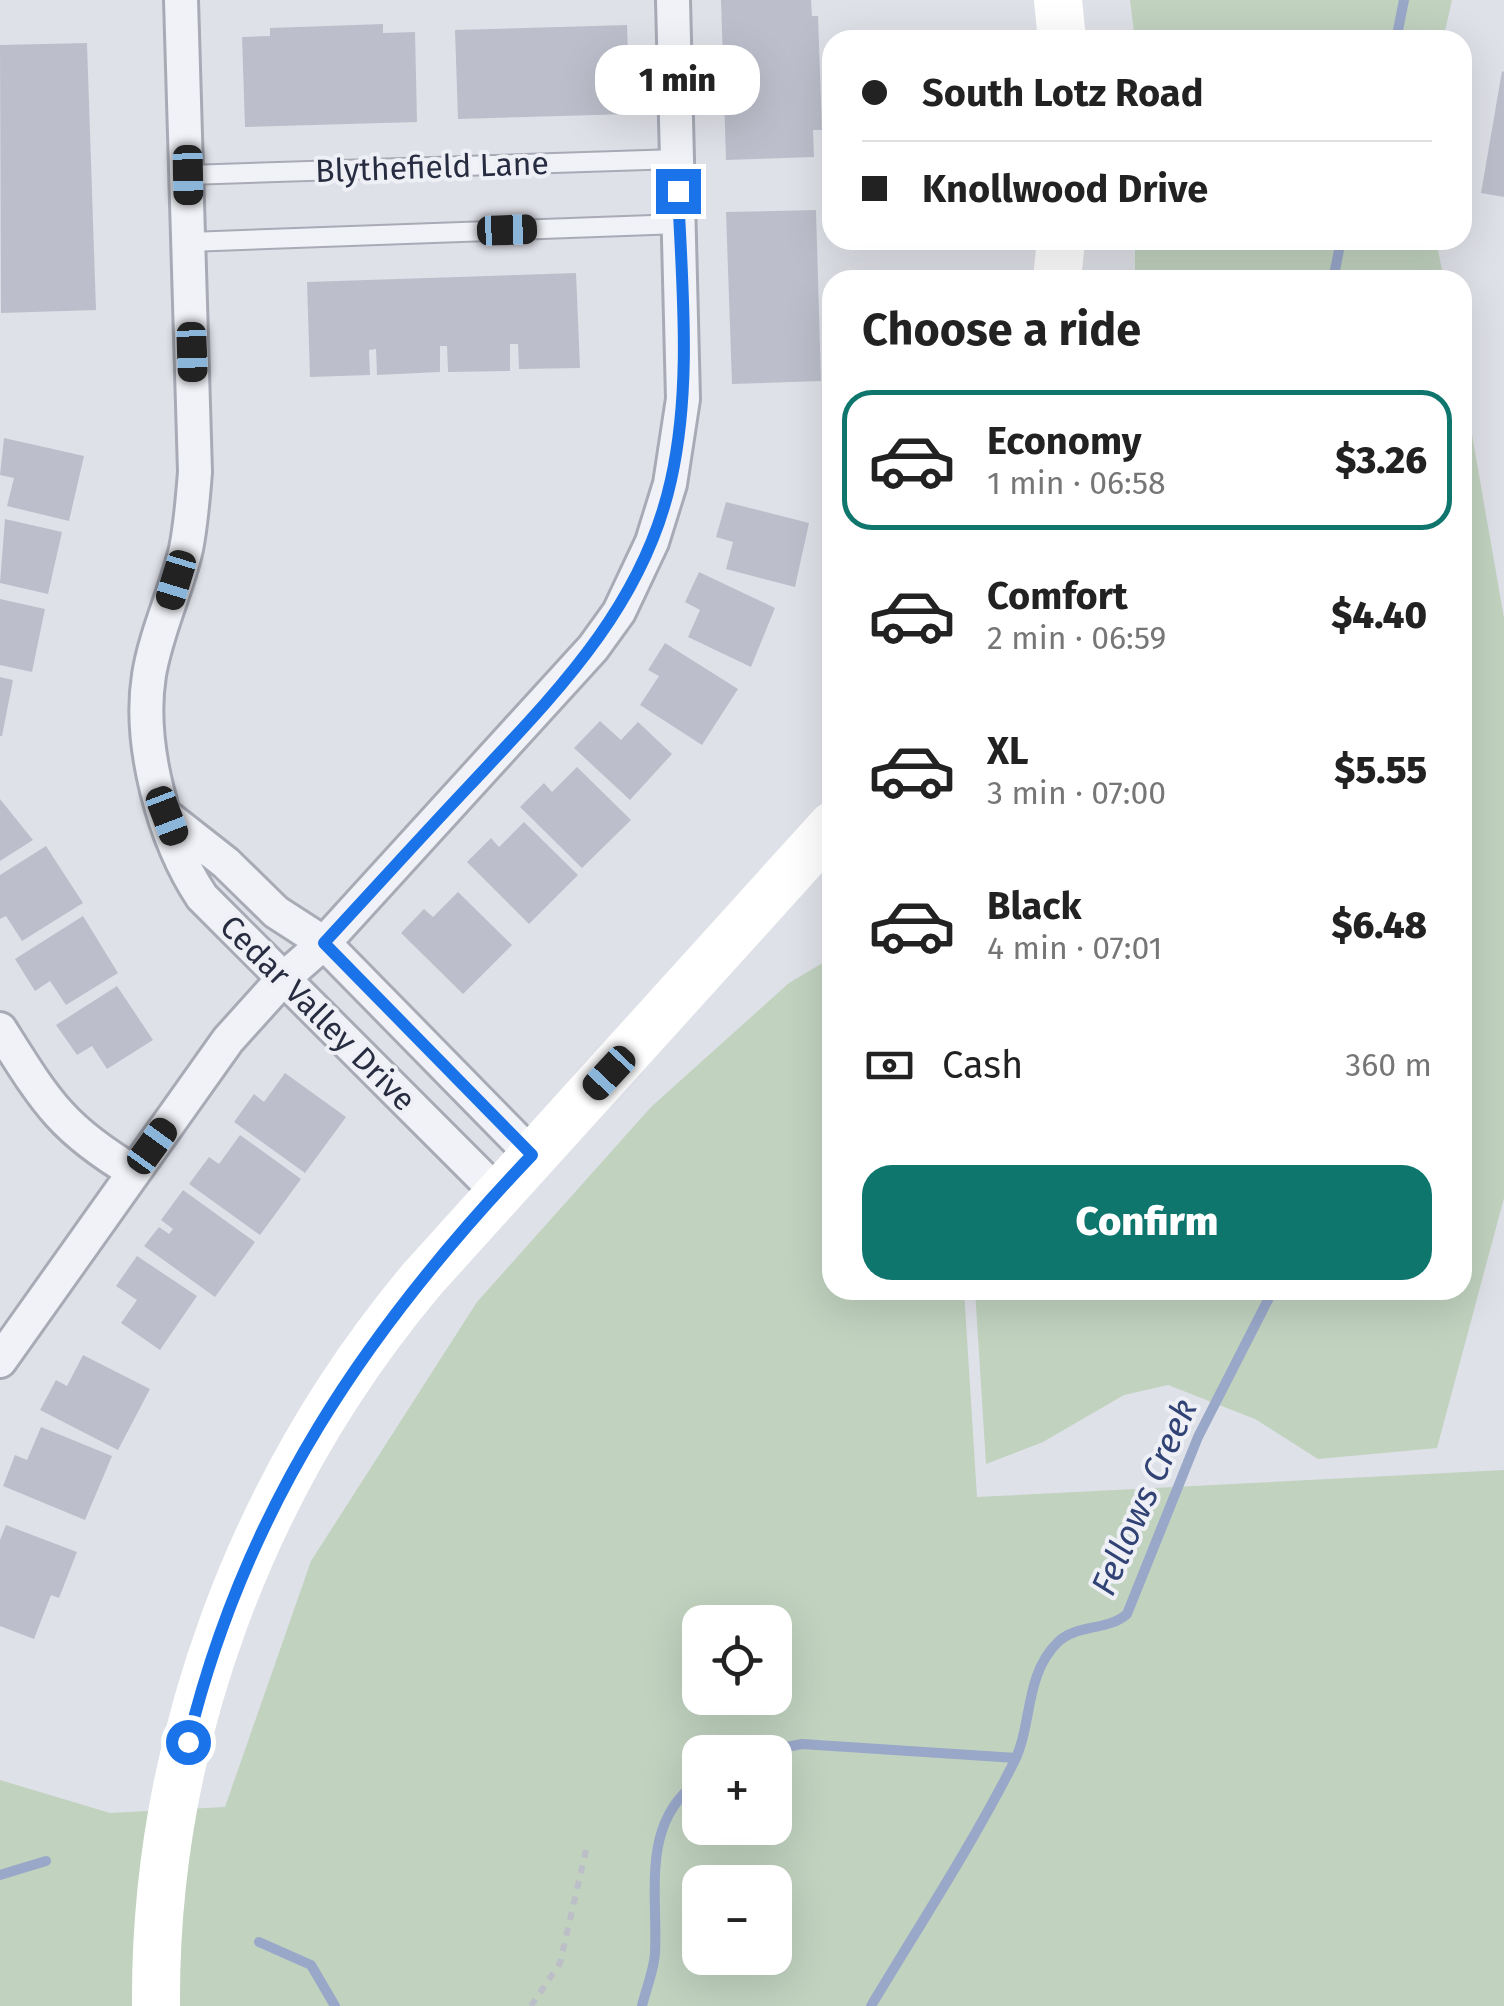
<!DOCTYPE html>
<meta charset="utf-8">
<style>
:root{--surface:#fff;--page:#f2f2f2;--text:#222;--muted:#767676;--line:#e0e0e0;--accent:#0f766e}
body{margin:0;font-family:"Fira Sans",sans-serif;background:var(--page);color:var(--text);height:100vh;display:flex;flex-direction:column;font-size:38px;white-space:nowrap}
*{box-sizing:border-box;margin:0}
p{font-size:32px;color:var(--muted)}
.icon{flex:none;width:55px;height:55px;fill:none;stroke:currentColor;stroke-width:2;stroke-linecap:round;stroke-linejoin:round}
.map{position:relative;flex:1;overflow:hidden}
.sheet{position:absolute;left:822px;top:270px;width:650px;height:1030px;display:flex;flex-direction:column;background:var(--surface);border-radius:30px;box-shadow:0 10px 40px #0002}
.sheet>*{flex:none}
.hud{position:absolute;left:822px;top:30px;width:650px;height:220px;border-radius:30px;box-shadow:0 10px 40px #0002;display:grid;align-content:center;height:220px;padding:0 40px;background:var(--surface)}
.controls{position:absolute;left:682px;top:1605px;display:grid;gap:20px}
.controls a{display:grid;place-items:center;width:110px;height:110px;border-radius:20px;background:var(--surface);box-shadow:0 10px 40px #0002;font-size:50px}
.end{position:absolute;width:45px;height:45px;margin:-22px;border:12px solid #1a73e8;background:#fff;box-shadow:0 0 0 5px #fff}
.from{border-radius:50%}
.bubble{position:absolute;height:70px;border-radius:30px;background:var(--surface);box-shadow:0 10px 40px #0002;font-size:32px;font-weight:800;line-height:70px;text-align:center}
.car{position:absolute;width:30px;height:60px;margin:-30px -15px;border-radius:12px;box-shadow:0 0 8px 2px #0007;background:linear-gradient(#222 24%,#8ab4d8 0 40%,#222 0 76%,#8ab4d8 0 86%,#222 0)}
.hud b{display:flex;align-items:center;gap:35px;height:95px;font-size:38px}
.hud b+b{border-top:2px solid var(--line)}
.hud i{width:25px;height:25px;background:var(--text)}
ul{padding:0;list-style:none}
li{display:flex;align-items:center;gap:30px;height:140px;margin:0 20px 15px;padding:0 20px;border:5px solid transparent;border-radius:30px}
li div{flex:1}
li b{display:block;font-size:38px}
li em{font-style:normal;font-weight:800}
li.active{border-color:var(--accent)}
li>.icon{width:90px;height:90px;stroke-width:1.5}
h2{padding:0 40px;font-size:45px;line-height:120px}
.pay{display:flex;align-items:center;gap:25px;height:110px;padding:0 40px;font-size:38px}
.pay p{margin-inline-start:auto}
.cta{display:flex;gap:20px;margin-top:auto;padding:20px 40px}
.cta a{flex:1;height:115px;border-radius:30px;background:var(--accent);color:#fff;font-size:40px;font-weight:800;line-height:115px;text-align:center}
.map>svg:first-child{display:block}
</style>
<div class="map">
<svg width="1504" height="2006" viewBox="0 0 1504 2006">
<rect width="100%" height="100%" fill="#dfe1e8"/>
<path fill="#c1d2bf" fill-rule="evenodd" d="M1130 0H1452L1443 40H1135Z
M1135 240H1436L1444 280H1135Z
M1463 383 1504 618V1198L1437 1448 1318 1459 1255 1419 1168 1385 1124 1395 1043 1442 986 1464 975 1290H1462Z
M826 961 832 963V1290H964L977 1497 1504 1470V2006H0V1780L110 1813 225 1807 311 1561 477 1302 651 1107 789 983ZM700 1622H775V1698H700ZM700 1752H775V1828H700ZM700 1882H775V1958H700Z"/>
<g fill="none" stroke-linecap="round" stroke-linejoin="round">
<path stroke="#99a7c9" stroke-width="10" d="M1396 40 1404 0
M1333 280 1341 240
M760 1752 802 1744 1016 1758
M0 1875 46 1861
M259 1942 311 1965 335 2006
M642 2006C646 1989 654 1970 655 1953 658 1892 640 1821 700 1780
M871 2006C919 1926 972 1845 1014 1762 1033 1724 1024 1675 1058 1642 1077 1624 1108 1631 1127 1614L1198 1437 1273 1290"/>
</g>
<path fill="#bcbfcb" d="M721 0H811L812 16H818L822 130H813L814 157 726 160Z
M383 24V33L415 32 417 122 245 127 242 37 270 36V28Z
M627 25 630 114 458 119 455 30Z
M87 43 96 310 1 313 0 45Z
M1502 71 1504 72V197L1481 193Z
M816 210 821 381 732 384 726 212Z
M576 273 580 368 519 369 518 344H510V371L448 372 447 346H440V372L377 375 376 349 369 350 370 375 310 377 307 282Z
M4 438 84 456 69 521 7 506 14 478 0 475Z
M726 502 809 523 795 587 726 569 733 542 716 537Z
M5 519 62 532 48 594 0 583Z
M699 572 775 608 751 667 688 637 700 610 685 602Z
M0 599 45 609 32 672 0 665Z
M665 643 738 689 702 745 640 705 659 676 648 670Z
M0 677 13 680 2 736H0Z
M600 721 621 740 638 722 672 754 630 800 574 748Z
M577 767 631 820 582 868 520 807 544 783 552 792Z
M0 799 33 840 0 861Z
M524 822 578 875 529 924 467 862 491 838 499 847Z
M46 846 83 903 22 941 6 916 0 919V875Z
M458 892 512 945 463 994 401 933 424 909 433 917Z
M83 916 118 973 66 1005 50 981 35 991 15 959Z
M117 986 153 1040 107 1069 92 1046 77 1055 56 1025Z
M285 1073 346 1117 305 1173 234 1122 254 1094 264 1102Z
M240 1135 301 1179 260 1235 189 1184 209 1157 219 1164Z
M183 1190 255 1242 215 1297 144 1246 159 1227 169 1234 173 1229 161 1220Z
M137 1256 197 1296 160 1350 121 1323 137 1300 116 1286Z
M83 1355 150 1389 118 1450 40 1410 56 1380 67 1386Z
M41 1427 112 1456 85 1520 3 1486 15 1455 27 1460Z
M6 1525 77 1552 59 1598 51 1595 34 1639 0 1626V1540Z"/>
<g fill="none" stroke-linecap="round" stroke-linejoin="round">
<g stroke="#a8abb6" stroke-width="22">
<path id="lane" d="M188 175 677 159
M189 242 680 224"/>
</g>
<g stroke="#a8abb6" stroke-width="38">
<path id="street" d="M181 0 195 472C193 498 191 524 186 549 176 592 156 632 149 675 138 745 164 840 202 897L497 1192
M170 819 226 863 276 912 324 943 532 1155
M0 1029C45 1100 60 1128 134 1172
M0 1361 228 1040 283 979 324 943 593 648 619 612 652 542 670 484 683 399 673 0"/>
</g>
<path stroke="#bcbfc7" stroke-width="6" stroke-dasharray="8 8" stroke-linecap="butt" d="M531 2006 560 1963 586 1850"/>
<use href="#lane" stroke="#f1f2f7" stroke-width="18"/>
<use href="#street" stroke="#f1f2f7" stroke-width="32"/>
<path stroke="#fff" stroke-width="48" d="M1058 0 1062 40
M1057 280 1061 240
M156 2006C154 1742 253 1480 423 1278L832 826"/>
</g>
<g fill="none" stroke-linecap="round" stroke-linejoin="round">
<path stroke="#1a73e8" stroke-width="12" d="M188 1742C245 1507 367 1328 532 1155L324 943C372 891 420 838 469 786 555 694 643 607 671 480 692 386 682 287 678 191"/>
</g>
<g text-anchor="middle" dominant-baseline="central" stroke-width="8" stroke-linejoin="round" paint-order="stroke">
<g font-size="32" fill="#272c40" stroke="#eef0f6">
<text transform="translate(432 167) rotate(-2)">Blythefield Lane</text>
<text transform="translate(318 1013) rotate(45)">Cedar Valley Drive</text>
</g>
<g font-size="35" font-style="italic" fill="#314274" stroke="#eef0f6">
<text transform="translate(1144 1497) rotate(-66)">Fellows Creek</text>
</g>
</g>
</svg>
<div class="controls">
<a><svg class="icon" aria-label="locate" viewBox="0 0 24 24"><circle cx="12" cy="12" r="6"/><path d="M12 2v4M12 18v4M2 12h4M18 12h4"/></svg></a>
<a>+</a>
<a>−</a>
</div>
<i class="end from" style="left:188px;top:1742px"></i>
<i class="end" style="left:678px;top:191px"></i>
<div class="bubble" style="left:595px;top:45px;width:165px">1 min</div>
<i class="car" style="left:188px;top:175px;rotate:179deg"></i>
<i class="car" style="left:507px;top:230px;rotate:88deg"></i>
<i class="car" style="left:192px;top:352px;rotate:178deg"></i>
<i class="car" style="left:176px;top:580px;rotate:197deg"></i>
<i class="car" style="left:167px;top:816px;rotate:159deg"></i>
<i class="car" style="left:609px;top:1073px;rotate:223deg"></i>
<i class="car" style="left:152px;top:1146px;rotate:36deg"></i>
<div class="hud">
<b><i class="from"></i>South Lotz Road</b>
<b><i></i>Knollwood Drive</b>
</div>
<section class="sheet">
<h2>Choose a ride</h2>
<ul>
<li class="active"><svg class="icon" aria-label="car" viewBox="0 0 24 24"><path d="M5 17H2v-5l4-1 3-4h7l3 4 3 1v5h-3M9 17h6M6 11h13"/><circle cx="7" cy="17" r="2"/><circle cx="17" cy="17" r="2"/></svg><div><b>Economy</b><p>1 min · 06:58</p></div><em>$3.26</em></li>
<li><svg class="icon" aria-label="car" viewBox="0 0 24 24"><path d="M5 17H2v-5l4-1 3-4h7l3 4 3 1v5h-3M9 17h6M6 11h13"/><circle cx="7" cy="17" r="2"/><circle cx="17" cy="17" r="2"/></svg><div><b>Comfort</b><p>2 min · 06:59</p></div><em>$4.40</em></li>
<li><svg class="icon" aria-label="car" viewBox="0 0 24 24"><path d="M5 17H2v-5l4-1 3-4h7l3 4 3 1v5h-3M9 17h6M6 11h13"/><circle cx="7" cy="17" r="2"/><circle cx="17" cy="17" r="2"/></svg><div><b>XL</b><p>3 min · 07:00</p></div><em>$5.55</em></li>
<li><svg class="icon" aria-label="car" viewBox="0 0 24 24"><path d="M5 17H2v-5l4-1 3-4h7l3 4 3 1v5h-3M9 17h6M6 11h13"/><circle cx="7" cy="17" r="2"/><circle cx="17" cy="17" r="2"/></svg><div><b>Black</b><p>4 min · 07:01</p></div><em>$6.48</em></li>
</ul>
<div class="pay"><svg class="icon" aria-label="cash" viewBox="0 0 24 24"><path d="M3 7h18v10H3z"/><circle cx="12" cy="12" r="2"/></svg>Cash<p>360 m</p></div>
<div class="cta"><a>Confirm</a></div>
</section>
</div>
